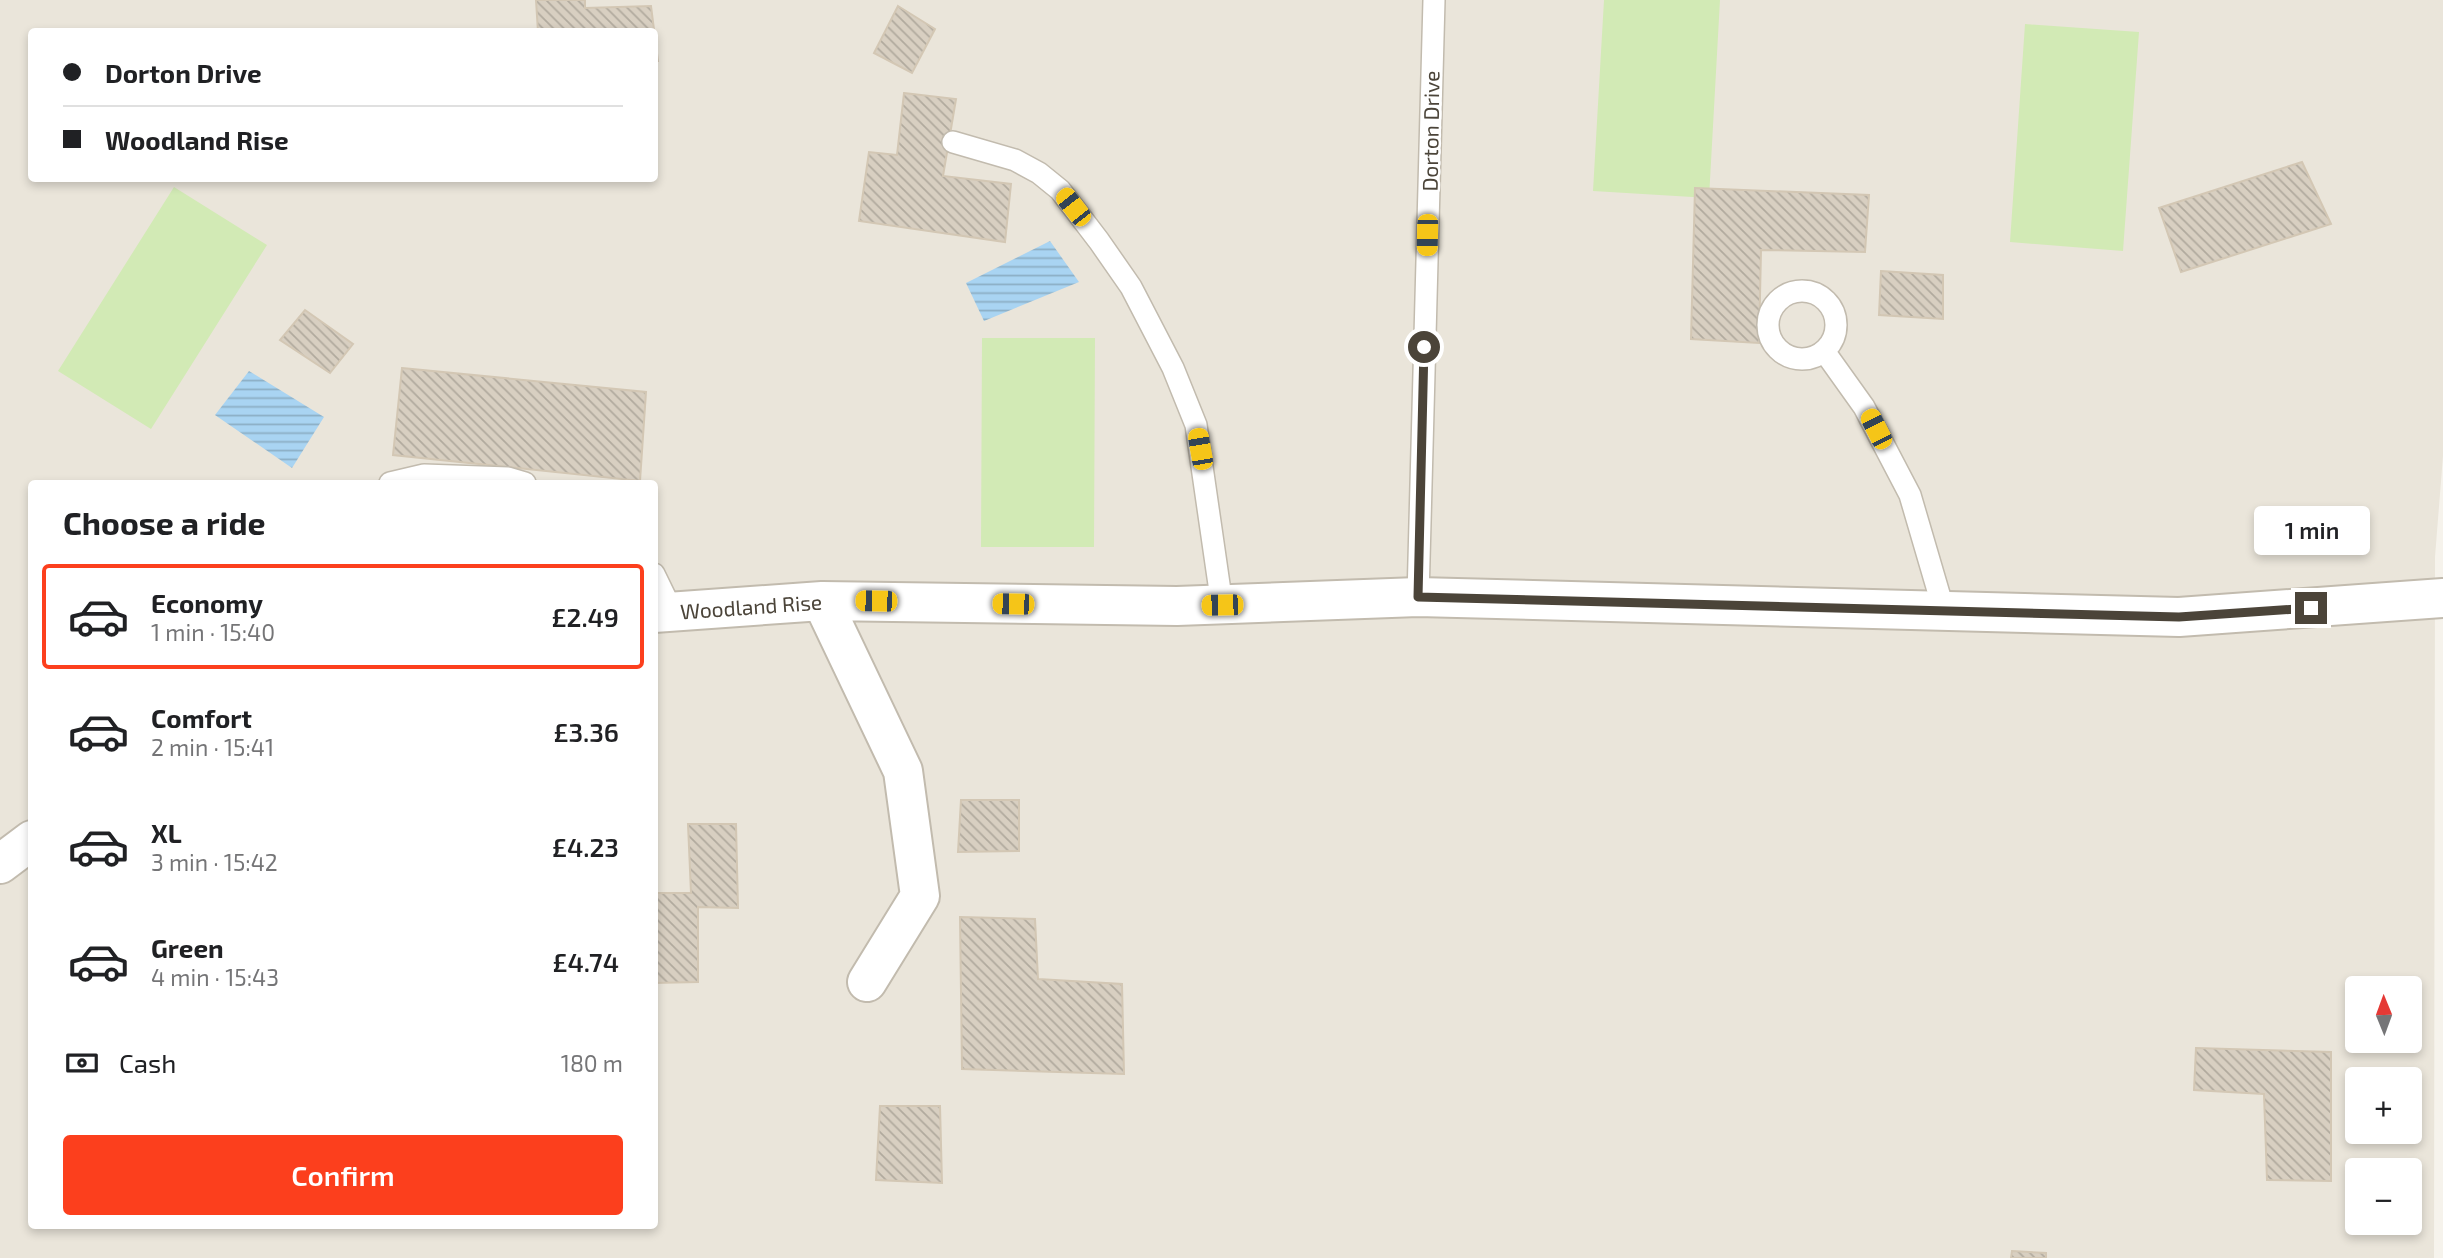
<!DOCTYPE html>
<meta charset="utf-8">
<style>
:root{--surface:#fff;--page:#f6f6f6;--text:#202124;--muted:#757577;--line:#e0e0e0;--accent:#fc3f1d}
body{margin:0;font-family:"Exo 2",sans-serif;background:var(--page);color:var(--text);height:100vh;display:flex;flex-direction:column;font-size:26px;white-space:nowrap}
*{box-sizing:border-box;margin:0}
p{font-size:23px;color:var(--muted)}
.icon{flex:none;width:38px;height:38px;fill:none;stroke:currentColor;stroke-width:2;stroke-linecap:round;stroke-linejoin:round}
.map{position:relative;flex:1;overflow:hidden}
.panel{position:absolute;left:28px;top:480px;width:630px;height:749px;display:flex;flex-direction:column;background:var(--surface);border-radius:7px;box-shadow:0 4px 10px #0003}
.panel>*{flex:none}
.hud{position:absolute;left:28px;top:28px;width:630px;height:154px;border-radius:7px;box-shadow:0 4px 10px #0003;display:grid;align-content:center;height:154px;padding:0 35px;background:var(--surface)}
.needle{width:46px;rotate:359deg}
.fabs{position:absolute;left:2345px;top:976px;display:grid;gap:14px}
.fabs a{display:grid;place-items:center;width:77px;height:77px;border-radius:7px;background:var(--surface);box-shadow:0 4px 10px #0003;font-size:35px}
.end{position:absolute;width:32px;height:32px;margin:-16px;border:9px solid #4b4439;background:#fff;box-shadow:0 0 0 4px #fff}
.from{border-radius:50%}
.bubble{position:absolute;height:49px;border-radius:7px;background:var(--surface);box-shadow:0 4px 10px #0003;font-size:23px;font-weight:600;line-height:49px;text-align:center}
.car{position:absolute;width:21px;height:42px;margin:-21px -10px;border-radius:9px;box-shadow:0 0 5px 2px #0007;background:linear-gradient(#f5c518 24%,#345 0 40%,#f5c518 0 76%,#345 0 86%,#f5c518 0)}
.hud b{display:flex;align-items:center;gap:24px;height:66px;font-size:26px}
.hud b+b{border-top:2px solid var(--line)}
.hud i{width:18px;height:18px;background:var(--text)}
ul{padding:0;list-style:none}
li{display:flex;align-items:center;gap:21px;height:105px;margin:0 14px 10px;padding:0 21px;border:4px solid transparent;border-radius:7px}
li div{flex:1}
li b{display:block;font-size:26px}
li em{font-style:normal;font-weight:600}
li.on{border-color:var(--accent)}
li>.icon{width:63px;height:63px;stroke-width:1.5}
h2{padding:0 35px;font-size:32px;line-height:84px}
.pay{display:flex;align-items:center;gap:18px;height:77px;padding:0 35px;font-size:26px}
.pay p{margin-inline-start:auto}
.cta{display:flex;gap:14px;margin-top:auto;padding:14px 35px}
.cta a{flex:1;height:80px;border-radius:7px;background:var(--accent);color:#fff;font-size:28px;font-weight:600;line-height:80px;text-align:center}
.map>svg:first-child{display:block}
</style>
<div class="map">
<svg width="2443" height="1258" viewBox="0 0 2443 1258">
<defs>
<pattern id="water-rules" width="6" height="5" patternUnits="userSpaceOnUse" patternTransform="scale(1.75)"><rect width="6" height="5" fill="#a9d4f2"/><path d="M0 2.5h6" fill="none" stroke="#8caec5"/></pattern>
<pattern id="building-back-hatch" width="6" height="6" patternUnits="userSpaceOnUse" patternTransform="scale(1.75)"><rect width="6" height="6" fill="#d8cfc1"/><path d="M-1 5l2 2M0 0l6 6M5-1l2 2" fill="none" stroke="#b1aa9e"/></pattern>
</defs>
<rect width="100%" height="100%" fill="#f6f3ec"/>
<path fill="#eae5da" fill-rule="evenodd" d="M0 0H2443V456L2435 557 2434 1258H0ZM32 32H654V178H32ZM32 483H654V1225H32ZM2357 989H2410V1041H2357ZM2357 1080H2410V1132H2357ZM2357 1171H2410V1223H2357Z"/>
<path fill="#d2eab5" d="M1604 0H1720L1709 198 1593 191Z
M2025 24 2139 32 2123 251 2010 242Z
M174 187 267 245 151 429 58 371Z
M982 338H1095L1094 547H981Z"/>
<path fill="url(#water-rules)" d="M1050 241 1079 282 984 321 966 283Z
M249 371 324 417 292 468 215 415Z"/>
<path fill="url(#building-back-hatch)" stroke="#d3c7b4" stroke-width="2" d="M536 0H585V8L651 6 658 61H654V32H538Z
M898 6 935 29 912 73 874 53Z
M904 93 956 99 943 176 1011 184 1005 242 859 221 869 152 897 155Z
M2302 162 2331 224 2181 272 2159 208Z
M1695 188 1869 195 1865 252 1761 250 1759 343 1691 339Z
M1881 271 1943 275V319L1879 315Z
M305 310 353 344 330 373 280 340Z
M402 368 646 392 640 481 393 455Z
M961 800H1019V851L958 852Z
M688 824H736L738 908 698 907V982L654 983V893H691Z
M960 917 1035 919 1038 979 1122 984 1124 1074 962 1069Z
M2196 1048 2331 1052V1181L2267 1180 2264 1094 2194 1090Z
M880 1106H940L942 1183 876 1180Z
M2012 1251 2046 1253V1258H2011Z"/>
<g fill="none" stroke-linecap="round" stroke-linejoin="round">
<g stroke="#c2bbae" stroke-width="24">
<path id="lane" d="M953 142 1015 160 1039 173 1060 190 1099 241 1131 287 1173 368 1196 425 1222 605
M1768 325a34 34 0 1 1 68 0a34 34 0 1 1-68 0Z
M1824 351 1864 407 1910 495 1944 611
M390 483 424 475 508 478 525 483
M654 574 672 611
M1418 597 1434 0"/>
</g>
<g stroke="#c2bbae" stroke-width="42">
<path id="street" d="M822 601 903 771 920 896 867 982
M654 613 822 601 1177 606 1418 597 2179 617 2443 598
M0 864 32 840"/>
</g>
<use href="#lane" stroke="#fff" stroke-width="21"/>
<use href="#street" stroke="#fff" stroke-width="38"/>
</g>
<g fill="none" stroke-linecap="round" stroke-linejoin="round">
<path stroke="#4b4439" stroke-width="9" d="M1424 347 1418 597 2179 617 2311 608"/>
</g>
<g text-anchor="middle" dominant-baseline="central" stroke-width="5" stroke-linejoin="round" paint-order="stroke">
<g font-size="21" fill="#4b4439" stroke="#fff">
<text transform="translate(1430 131) rotate(-89)">Dorton Drive</text>
<text transform="translate(751 606) rotate(-4)">Woodland Rise</text>
</g>
</g>
</svg>
<div class="fabs">
<a><svg class="needle" viewBox="-14 -14 28 28"><path d="M0-13l5 13h-10z" fill="#e53935"/><path d="M0 13l5-13h-10z" fill="#757577"/></svg></a>
<a>+</a>
<a>−</a>
</div>
<i class="end from" style="left:1424px;top:347px"></i>
<i class="end" style="left:2311px;top:608px"></i>
<div class="bubble" style="left:2254px;top:506px;width:116px">1 min</div>
<i class="car" style="left:1073px;top:207px;rotate:322deg"></i>
<i class="car" style="left:1427px;top:235px;rotate:181deg"></i>
<i class="car" style="left:1876px;top:429px;rotate:333deg"></i>
<i class="car" style="left:1200px;top:449px;rotate:350deg"></i>
<i class="car" style="left:876px;top:601px;rotate:271deg"></i>
<i class="car" style="left:1013px;top:604px;rotate:271deg"></i>
<i class="car" style="left:1222px;top:605px;rotate:269deg"></i>
<div class="hud">
<b><i class="from"></i>Dorton Drive</b>
<b><i></i>Woodland Rise</b>
</div>
<section class="panel">
<h2>Choose a ride</h2>
<ul>
<li class="on"><svg class="icon" aria-label="car" viewBox="0 0 24 24"><path d="M5 17H2v-5l4-1 3-4h7l3 4 3 1v5h-3M9 17h6M6 11h13"/><circle cx="7" cy="17" r="2"/><circle cx="17" cy="17" r="2"/></svg><div><b>Economy</b><p>1 min · 15:40</p></div><em>£2.49</em></li>
<li><svg class="icon" aria-label="car" viewBox="0 0 24 24"><path d="M5 17H2v-5l4-1 3-4h7l3 4 3 1v5h-3M9 17h6M6 11h13"/><circle cx="7" cy="17" r="2"/><circle cx="17" cy="17" r="2"/></svg><div><b>Comfort</b><p>2 min · 15:41</p></div><em>£3.36</em></li>
<li><svg class="icon" aria-label="car" viewBox="0 0 24 24"><path d="M5 17H2v-5l4-1 3-4h7l3 4 3 1v5h-3M9 17h6M6 11h13"/><circle cx="7" cy="17" r="2"/><circle cx="17" cy="17" r="2"/></svg><div><b>XL</b><p>3 min · 15:42</p></div><em>£4.23</em></li>
<li><svg class="icon" aria-label="car" viewBox="0 0 24 24"><path d="M5 17H2v-5l4-1 3-4h7l3 4 3 1v5h-3M9 17h6M6 11h13"/><circle cx="7" cy="17" r="2"/><circle cx="17" cy="17" r="2"/></svg><div><b>Green</b><p>4 min · 15:43</p></div><em>£4.74</em></li>
</ul>
<div class="pay"><svg class="icon" aria-label="cash" viewBox="0 0 24 24"><path d="M3 7h18v10H3z"/><circle cx="12" cy="12" r="2"/></svg>Cash<p>180 m</p></div>
<div class="cta"><a>Confirm</a></div>
</section>
</div>
